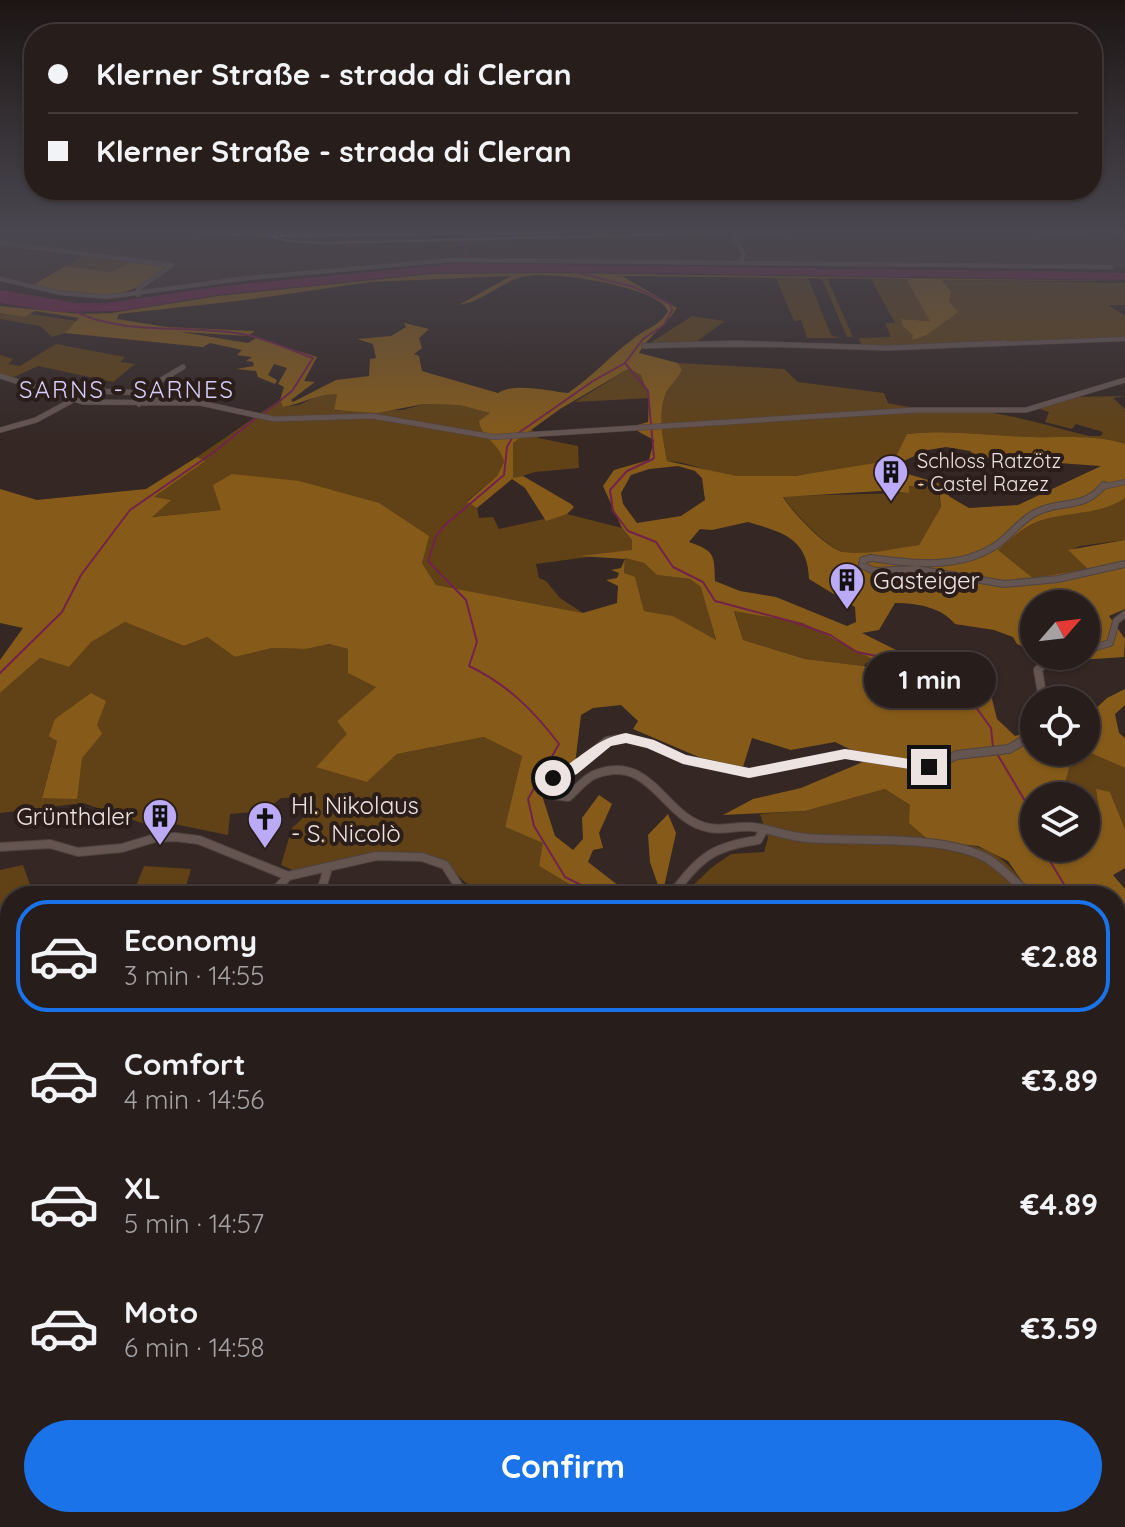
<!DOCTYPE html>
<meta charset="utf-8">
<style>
:root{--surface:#271d1b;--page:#332a28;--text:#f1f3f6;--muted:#a4a2a3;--line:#433b3a;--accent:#1a73e8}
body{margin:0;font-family:Quicksand,sans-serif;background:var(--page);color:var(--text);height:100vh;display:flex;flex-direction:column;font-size:30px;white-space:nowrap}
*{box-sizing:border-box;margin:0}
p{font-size:26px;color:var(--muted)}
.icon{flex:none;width:44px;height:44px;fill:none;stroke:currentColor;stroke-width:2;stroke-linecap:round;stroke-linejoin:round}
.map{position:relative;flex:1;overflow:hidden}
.details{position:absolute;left:0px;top:886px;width:1126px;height:642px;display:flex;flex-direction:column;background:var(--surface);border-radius:32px 32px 0 0;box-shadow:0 2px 6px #0004,0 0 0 2px var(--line)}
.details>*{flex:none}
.hud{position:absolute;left:24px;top:24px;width:1078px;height:176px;border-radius:32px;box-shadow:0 2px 6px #0004,0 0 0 2px var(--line);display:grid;align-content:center;height:176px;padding:0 24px;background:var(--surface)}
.needle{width:52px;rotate:62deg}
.fabs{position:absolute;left:1020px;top:590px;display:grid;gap:16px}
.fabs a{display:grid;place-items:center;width:80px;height:80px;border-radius:50%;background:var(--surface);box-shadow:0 2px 6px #0004,0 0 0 2px var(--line);font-size:40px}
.end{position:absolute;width:36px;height:36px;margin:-18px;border:10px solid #ede3e1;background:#111;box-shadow:0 0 0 4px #111}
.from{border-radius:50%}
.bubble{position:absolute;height:56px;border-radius:28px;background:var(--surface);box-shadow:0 2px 6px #0004,0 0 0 2px var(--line);font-size:26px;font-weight:800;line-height:56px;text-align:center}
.hud b{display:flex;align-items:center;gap:28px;height:76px;font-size:30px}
.hud b+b{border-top:2px solid var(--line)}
.hud i{width:20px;height:20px;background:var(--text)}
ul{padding:14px 0 0;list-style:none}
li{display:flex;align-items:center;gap:24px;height:112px;margin:0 16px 12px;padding:0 8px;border:4px solid transparent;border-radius:32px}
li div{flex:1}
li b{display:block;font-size:30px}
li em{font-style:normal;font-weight:800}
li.on{border-color:var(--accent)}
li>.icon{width:72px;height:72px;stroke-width:1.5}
.button{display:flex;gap:16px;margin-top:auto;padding:16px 24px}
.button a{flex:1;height:92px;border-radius:48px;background:var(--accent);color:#fff;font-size:32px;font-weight:800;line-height:92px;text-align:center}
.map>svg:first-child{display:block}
</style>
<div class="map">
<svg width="1125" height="1527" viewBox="0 0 1125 1527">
<rect width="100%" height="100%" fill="#342724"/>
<path fill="#432e2a" d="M0 231H178L312 246 619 236 645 238 650 244H662V235L900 231H1025L1028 233 1071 235 1097 231 1107 233 1125 250V267L745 260 425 262 229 280 150 293 142 289 169 269 84 255 31 286 0 279Z"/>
<path fill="#614216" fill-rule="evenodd" d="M84 255 133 261 111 272 65 266Z
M776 278H827L853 337H847L822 279 808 278 831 335 840 338H807L801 320 794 321Z
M871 279H906L931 321 901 319 904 327 932 325 934 319 929 314 941 313 946 318 933 327 913 334V339L927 335 957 312 949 301 951 292 940 280 1125 283V305H1108L1125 316V338L862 347 859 338 891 337 885 323H895Z
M0 313 25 317 30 314 77 321 65 333 52 337 40 326 0 319Z
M692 316 725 321 692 345H647Z
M56 344 125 357 120 362 135 364 113 382 38 366 10 379 0 376V355L13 359 8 364 20 366Z
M678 363 784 369 798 382 884 393 888 403C916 410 940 408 968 410 1009 413 1049 426 1089 436H1101L1103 432 1076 424 1072 429 1045 422 1049 412 1040 409 1068 397 1125 396 1113 398 1125 409V444C1095 434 1064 438 1032 437 990 436 950 429 907 434L894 460C842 470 787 481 733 476 710 473 690 462 667 461 663 439 657 413 667 391 670 384 678 379 682 371Z
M628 369 641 375 649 398 575 402Z
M324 393 337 394 335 411 403 410 424 404 459 405 491 413 489 437 501 449 504 462 497 476 467 501 477 508 479 518 493 517 499 529 567 514 622 528 632 540V551L536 564 539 578 546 581 560 598 583 613 436 585 422 563 221 510 150 517 170 500 153 498 204 461 197 457 280 400 284 407 299 405Z
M532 429 538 438 578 446 579 468 535 472 512 479 513 443Z
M908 486 938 489 941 507 919 545C897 548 865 557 843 552 827 548 791 510 783 496L908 493Z
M1125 498V540L1080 546 1069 551 1090 569 1033 578 998 550C1013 537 1026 524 1046 519 1071 511 1103 514 1125 498Z
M625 558 644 563 657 575 691 579 702 587 716 641 673 616 644 611 635 578 624 574Z
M734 610 803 623 878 662 866 663 864 666 805 659 743 640Z
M125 622 184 646 207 637 235 657 272 648 306 649 329 644 348 649 376 687 337 721 348 734 317 766 367 782 397 754 484 737 522 756 505 827 544 843 539 866 589 896H516C503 882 490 893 475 888 464 885 456 870 445 865 406 845 340 865 297 872L281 865 292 828 307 814 305 797 281 798 265 811 230 814 228 835 174 824H145L83 803 0 813V693L40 658 69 667 90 642ZM102 734 42 797 57 741Z
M1086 751 1125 768V829L1110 792 1099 808 1086 802V796H1066L1065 784 1073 752Z
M885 789 910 805 930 841C976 845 995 844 1024 884L1021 896H682L711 868 731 854 764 852 768 838 760 814 805 811Z
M23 865 34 896H10V1072L0 1076V870Z
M144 866 191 869 185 890 218 893 217 896H132Z
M1125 1133V1527H615L610 1518H1116V1136Z
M8 1226 10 1518H495L492 1527H0V1231Z"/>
<path fill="#865b19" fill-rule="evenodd" d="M133 261 168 265C122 307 91 298 33 285L65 266 111 272Z
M552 273 1125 281 942 280 951 292 949 301 958 312 927 335 912 340 913 335 903 326 901 319 930 321 906 279 622 276 677 308C665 327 648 336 639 353L678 363 682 370C678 379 671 384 667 391 657 412 663 439 667 461L736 476H795L894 460 907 434C950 429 990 436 1032 437 1064 438 1095 434 1125 444V498C1103 514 1071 512 1046 519 1026 524 1013 537 998 550L1033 578 1088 569 1068 550 1125 540V609L1109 616 1125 639 1124 657 1034 663 1032 651 1017 644 1013 637 994 630 955 624C941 607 917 603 895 603L879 630 862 633 932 668 926 676 905 666 878 662 803 623 734 611 743 640 805 659 864 666 896 693 934 688 932 684 949 670 963 680 988 683 997 719 1015 736 1029 732 1034 717V752H1073L1065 784 1066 796H1034V848H1086V802L1099 807 1096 789 1110 792 1125 829V868L1113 875 1125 889V1133L1116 1136V896H1021L1024 884 1008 861 978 846 930 841 909 823 910 805 885 789 805 811 723 815 753 799 801 788 870 759 835 742 791 750 752 738 743 767 701 758 633 729 638 721 621 705 593 708 581 715 575 764 547 770 539 786 555 836 573 850 583 839 582 818 599 795 612 804 599 833 603 848 593 850 588 862 632 896H589L539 866 543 843 505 827 522 756 484 737 397 754 367 782 316 767 347 734 337 721 376 687 348 673V649L329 644 306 649 272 648 235 657 207 637 184 646 125 622 91 642 69 667 40 658 0 693V660L23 628 0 623V489L37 500 146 489 197 457 205 461 154 497 171 500 152 517 221 510 213 485 232 474 299 481 379 503 429 536 422 563 436 585 583 613 617 603 618 586 606 580 617 578 619 573 611 570 621 568 625 559 580 556 632 550V540L622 528 603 486 614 470 649 460 654 440 639 432 634 426 648 422 649 398 641 375 628 369 560 409 513 443V478L523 476 571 504 574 507 567 514 546 521 525 488 512 479 477 508 467 502 497 476 504 462C500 443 481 438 479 421L490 413 459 405 424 404 377 413 334 410 337 394C318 393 302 404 283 407L280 400 284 387 278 384 287 368 274 364 268 375 277 380 275 384 258 377 256 371 236 369 254 366 253 362 246 361 252 357 237 355 242 350 210 343 203 347 65 333 79 318 35 311 25 317 0 313V306L80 314 112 313 218 296 432 274ZM511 276 459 305C482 302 500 283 522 277 548 270 658 286 668 311 659 327 646 328 633 339 610 356 592 377 568 393 548 391 515 382 498 393L422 371 419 356 414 354 422 348 419 338 429 329 404 323 406 327 391 336 357 339 373 344 376 358 370 359 369 376 336 380 293 402 291 400 315 382 304 381 317 357 256 338 248 343 181 332 248 336 255 331 167 327 117 319 119 314 246 300 370 282ZM946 447 970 451 976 457 1101 466 1018 505 969 508 950 497 938 483 888 468 928 450ZM678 466 695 471 702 478 705 500 681 516 637 523 623 504 621 493 631 475 649 469ZM909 486 939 489 941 507 919 545C896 548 866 556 843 552 826 548 792 512 783 497L880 491 909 493ZM748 522C782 532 808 538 809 579L855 607 856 622 847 626 776 597 740 591 715 581C714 556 716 551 689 542L700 529 712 530ZM625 558 644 563 657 575 690 579 701 587 716 640 673 616 644 611 635 577 624 573ZM1034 604H1086V656H1034Z
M1125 689V705L1115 714 1119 733 1125 738V768L1086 751V718L1107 698Z
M91 693 106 701 97 725 102 734 82 758 77 799 42 798 57 741 49 736 55 719Z
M668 814 676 833 664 887 659 888 650 862 648 835Z
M10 1072V1226L0 1231V1076Z"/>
<path fill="#73224a" d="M460 263 1081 272 1125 273V280L565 272 433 273 218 295 120 311 57 312 0 303V290L76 303H107L223 286Z"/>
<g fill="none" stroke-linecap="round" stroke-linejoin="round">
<path stroke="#73224a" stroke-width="2" d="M444 231 466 250 465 261
M76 312C127 336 188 324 242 334 266 338 290 350 313 358L292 391 262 415
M625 363 648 391 654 458
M517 434 593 381 625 363 643 339 664 325 672 310 670 304 634 287 571 271
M512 438 507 447 504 475 445 525 436 536 428 561 466 600 477 642 469 666C507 684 534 711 559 744L528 799 534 826 565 877 593 891
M653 459 627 471 610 490 613 511 628 531 656 542 673 567 703 582 715 601 794 622 830 635 857 652 901 661 930 675 954 677 991 728 993 747
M0 673 62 612 81 575 130 510 214 452 256 418
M996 752 1034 816
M1042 848 1068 891"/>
<path stroke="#73224a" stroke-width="3" d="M589 889 604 896
M1067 889 1071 896
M1116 958 1125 969
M585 1527 587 1518"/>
<g stroke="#4e4340" stroke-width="5">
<path id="minor-far5" d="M1116 231 1125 238
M731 232 744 254 741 261
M1039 233 1090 231
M0 243 172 265 138 289V295
M0 279 61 293 107 297 248 278 452 260 1111 267
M660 345H786
M973 345 1125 339"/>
</g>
<g stroke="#4e4340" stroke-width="6">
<path id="minor-far4" d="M644 346 735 343 888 348 1005 343
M0 376 83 402 200 403 274 419 372 416 494 437 915 410H1026L1125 380
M91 391 146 393
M146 403 166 392
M139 404 158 382 183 367
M0 430 36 420 71 401
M1102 487 1125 482"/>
</g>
<g stroke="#4e4340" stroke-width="8">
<path id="minor-far3" d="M1104 485C1082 511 1063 499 1037 512 1021 519 1012 534 998 544 961 570 913 564 871 558L863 560 862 565 874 571 916 569 1004 584 1058 579 1125 564
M1086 650 1110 643 1116 621 1125 614
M1041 666 1049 656"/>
</g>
<g stroke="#4e4340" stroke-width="10">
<path id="minor-far2" d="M1043 664 1038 670 1043 700
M0 847 50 844 78 852 122 848 155 838 175 837 199 840 288 876 376 856 422 857 445 865 462 891
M275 891 288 876
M321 891 328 868
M675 891C700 856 716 846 758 840L764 829
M1025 891C1013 880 1001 867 988 859 945 834 856 842 807 838 788 837 771 829 753 827 739 825 724 831 710 828 663 820 653 753 596 774 586 777 576 790 568 797L553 795 549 787 553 778 572 770 607 741 626 738 650 744 683 759 749 773 845 754 929 767 957 755 1009 749 1034 734"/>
</g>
<g stroke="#4e4340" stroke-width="12">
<path id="minor-far1" d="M461 889 466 896
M1023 889 1031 896
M270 896 277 889
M317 896 323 889
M671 896 676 889
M0 968 10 967
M1116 990 1124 1016 1125 1048"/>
</g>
<g stroke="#4e4340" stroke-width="15">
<path id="minor" d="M1116 1499 1125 1500
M443 1518 454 1527"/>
</g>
<g stroke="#4e4340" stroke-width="2">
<path id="major" d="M754 231H793L791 232 325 244 288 242 261 235 263 234 288 240 325 242Z"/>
</g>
<use href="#minor-far5" stroke="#655551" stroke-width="4"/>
<use href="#minor-far4" stroke="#655551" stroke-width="5"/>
<use href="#minor-far3" stroke="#655551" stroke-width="6"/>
<use href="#minor-far2" stroke="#655551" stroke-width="8"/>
<use href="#minor-far1" stroke="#655551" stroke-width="10"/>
<use href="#minor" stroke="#655551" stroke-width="13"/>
<use href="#major" fill="#ba805b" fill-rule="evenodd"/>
<g stroke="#c7bcba" stroke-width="4">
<path id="rail" d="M196 231 249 234
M271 235 608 231"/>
</g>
<use href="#rail" stroke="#2a1d1a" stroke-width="2" stroke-dasharray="3" stroke-linecap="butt"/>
<g stroke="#4e4340" stroke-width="6" stroke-linecap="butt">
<path id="major-bridge" d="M250 231 263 235"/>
</g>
<use href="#major-bridge" stroke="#ba805b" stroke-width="5"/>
</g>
<linearGradient id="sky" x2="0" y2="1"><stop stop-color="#1d1514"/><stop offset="0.52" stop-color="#4a4750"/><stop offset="1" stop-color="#4a4750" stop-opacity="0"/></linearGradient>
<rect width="1125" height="444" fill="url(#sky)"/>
<path fill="#ede3e1" d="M626 733 654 740 686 755 749 768 845 749 929 762 935 767 929 772 845 759 749 778 683 764 647 748 626 743 611 746 577 774 553 784 548 782V775C580 762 592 739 626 733Z"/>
<defs>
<g id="building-pin" transform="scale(1.8)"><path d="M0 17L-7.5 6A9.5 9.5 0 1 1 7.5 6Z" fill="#bbaaf6" stroke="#2a1d1a"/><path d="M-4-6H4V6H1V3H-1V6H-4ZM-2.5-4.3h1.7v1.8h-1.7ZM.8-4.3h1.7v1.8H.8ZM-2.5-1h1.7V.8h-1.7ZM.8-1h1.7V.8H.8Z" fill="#111"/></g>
<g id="church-pin" transform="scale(1.8)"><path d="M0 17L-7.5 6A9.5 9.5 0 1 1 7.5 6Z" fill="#bbaaf6" stroke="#2a1d1a"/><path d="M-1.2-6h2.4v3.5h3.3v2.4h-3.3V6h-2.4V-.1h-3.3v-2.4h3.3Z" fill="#111"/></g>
</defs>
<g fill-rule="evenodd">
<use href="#building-pin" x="891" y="472"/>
<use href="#building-pin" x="847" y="580"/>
<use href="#building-pin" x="160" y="816"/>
<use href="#church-pin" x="265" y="819"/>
</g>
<g text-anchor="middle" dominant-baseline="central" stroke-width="8" stroke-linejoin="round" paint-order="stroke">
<g font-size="20" fill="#ede3e1" stroke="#2a1d1a" text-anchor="start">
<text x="917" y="460">Schloss Ratzötz<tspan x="917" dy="23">- Castel Razez</tspan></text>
</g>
<g font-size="24" letter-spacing="2" fill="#d7cefa" stroke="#2a1d1a">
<text x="127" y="389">SARNS - SARNES</text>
</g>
<g font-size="24" fill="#ede3e1" stroke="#2a1d1a" text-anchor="start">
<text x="873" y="580">Gasteiger</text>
<text x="291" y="805">Hl. Nikolaus<tspan x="291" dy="28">- S. Nicolò</tspan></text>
<text x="134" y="816" text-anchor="end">Grünthaler</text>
</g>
</g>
</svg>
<div class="fabs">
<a><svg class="needle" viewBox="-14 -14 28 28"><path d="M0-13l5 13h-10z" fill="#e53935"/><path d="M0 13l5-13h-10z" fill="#a4a2a3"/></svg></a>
<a><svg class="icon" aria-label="locate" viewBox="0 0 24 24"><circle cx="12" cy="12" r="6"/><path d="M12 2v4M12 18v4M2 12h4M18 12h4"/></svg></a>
<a><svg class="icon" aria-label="layers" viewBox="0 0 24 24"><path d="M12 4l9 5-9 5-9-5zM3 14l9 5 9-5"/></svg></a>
</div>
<i class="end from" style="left:553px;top:778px"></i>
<i class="end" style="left:929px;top:767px"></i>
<div class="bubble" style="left:864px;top:652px;width:132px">1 min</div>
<div class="hud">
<b><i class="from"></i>Klerner Straße - strada di Cleran</b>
<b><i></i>Klerner Straße - strada di Cleran</b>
</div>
<section class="details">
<ul>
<li class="on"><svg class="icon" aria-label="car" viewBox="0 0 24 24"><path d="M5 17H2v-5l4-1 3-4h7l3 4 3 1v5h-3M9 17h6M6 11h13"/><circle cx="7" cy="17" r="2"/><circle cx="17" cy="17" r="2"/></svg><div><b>Economy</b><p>3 min · 14:55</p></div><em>€2.88</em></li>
<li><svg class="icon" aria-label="car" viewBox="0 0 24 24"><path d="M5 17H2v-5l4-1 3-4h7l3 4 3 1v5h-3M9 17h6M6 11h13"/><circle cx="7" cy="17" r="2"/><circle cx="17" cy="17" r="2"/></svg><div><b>Comfort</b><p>4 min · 14:56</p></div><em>€3.89</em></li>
<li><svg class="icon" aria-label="car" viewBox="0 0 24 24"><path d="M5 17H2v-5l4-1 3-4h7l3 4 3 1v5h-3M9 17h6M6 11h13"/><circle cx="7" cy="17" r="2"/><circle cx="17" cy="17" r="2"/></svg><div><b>XL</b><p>5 min · 14:57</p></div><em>€4.89</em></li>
<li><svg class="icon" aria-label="car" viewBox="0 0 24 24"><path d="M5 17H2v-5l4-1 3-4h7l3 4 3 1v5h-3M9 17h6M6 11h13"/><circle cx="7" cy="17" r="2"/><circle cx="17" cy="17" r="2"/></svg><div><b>Moto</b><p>6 min · 14:58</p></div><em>€3.59</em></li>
</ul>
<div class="button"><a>Confirm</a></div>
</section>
</div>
